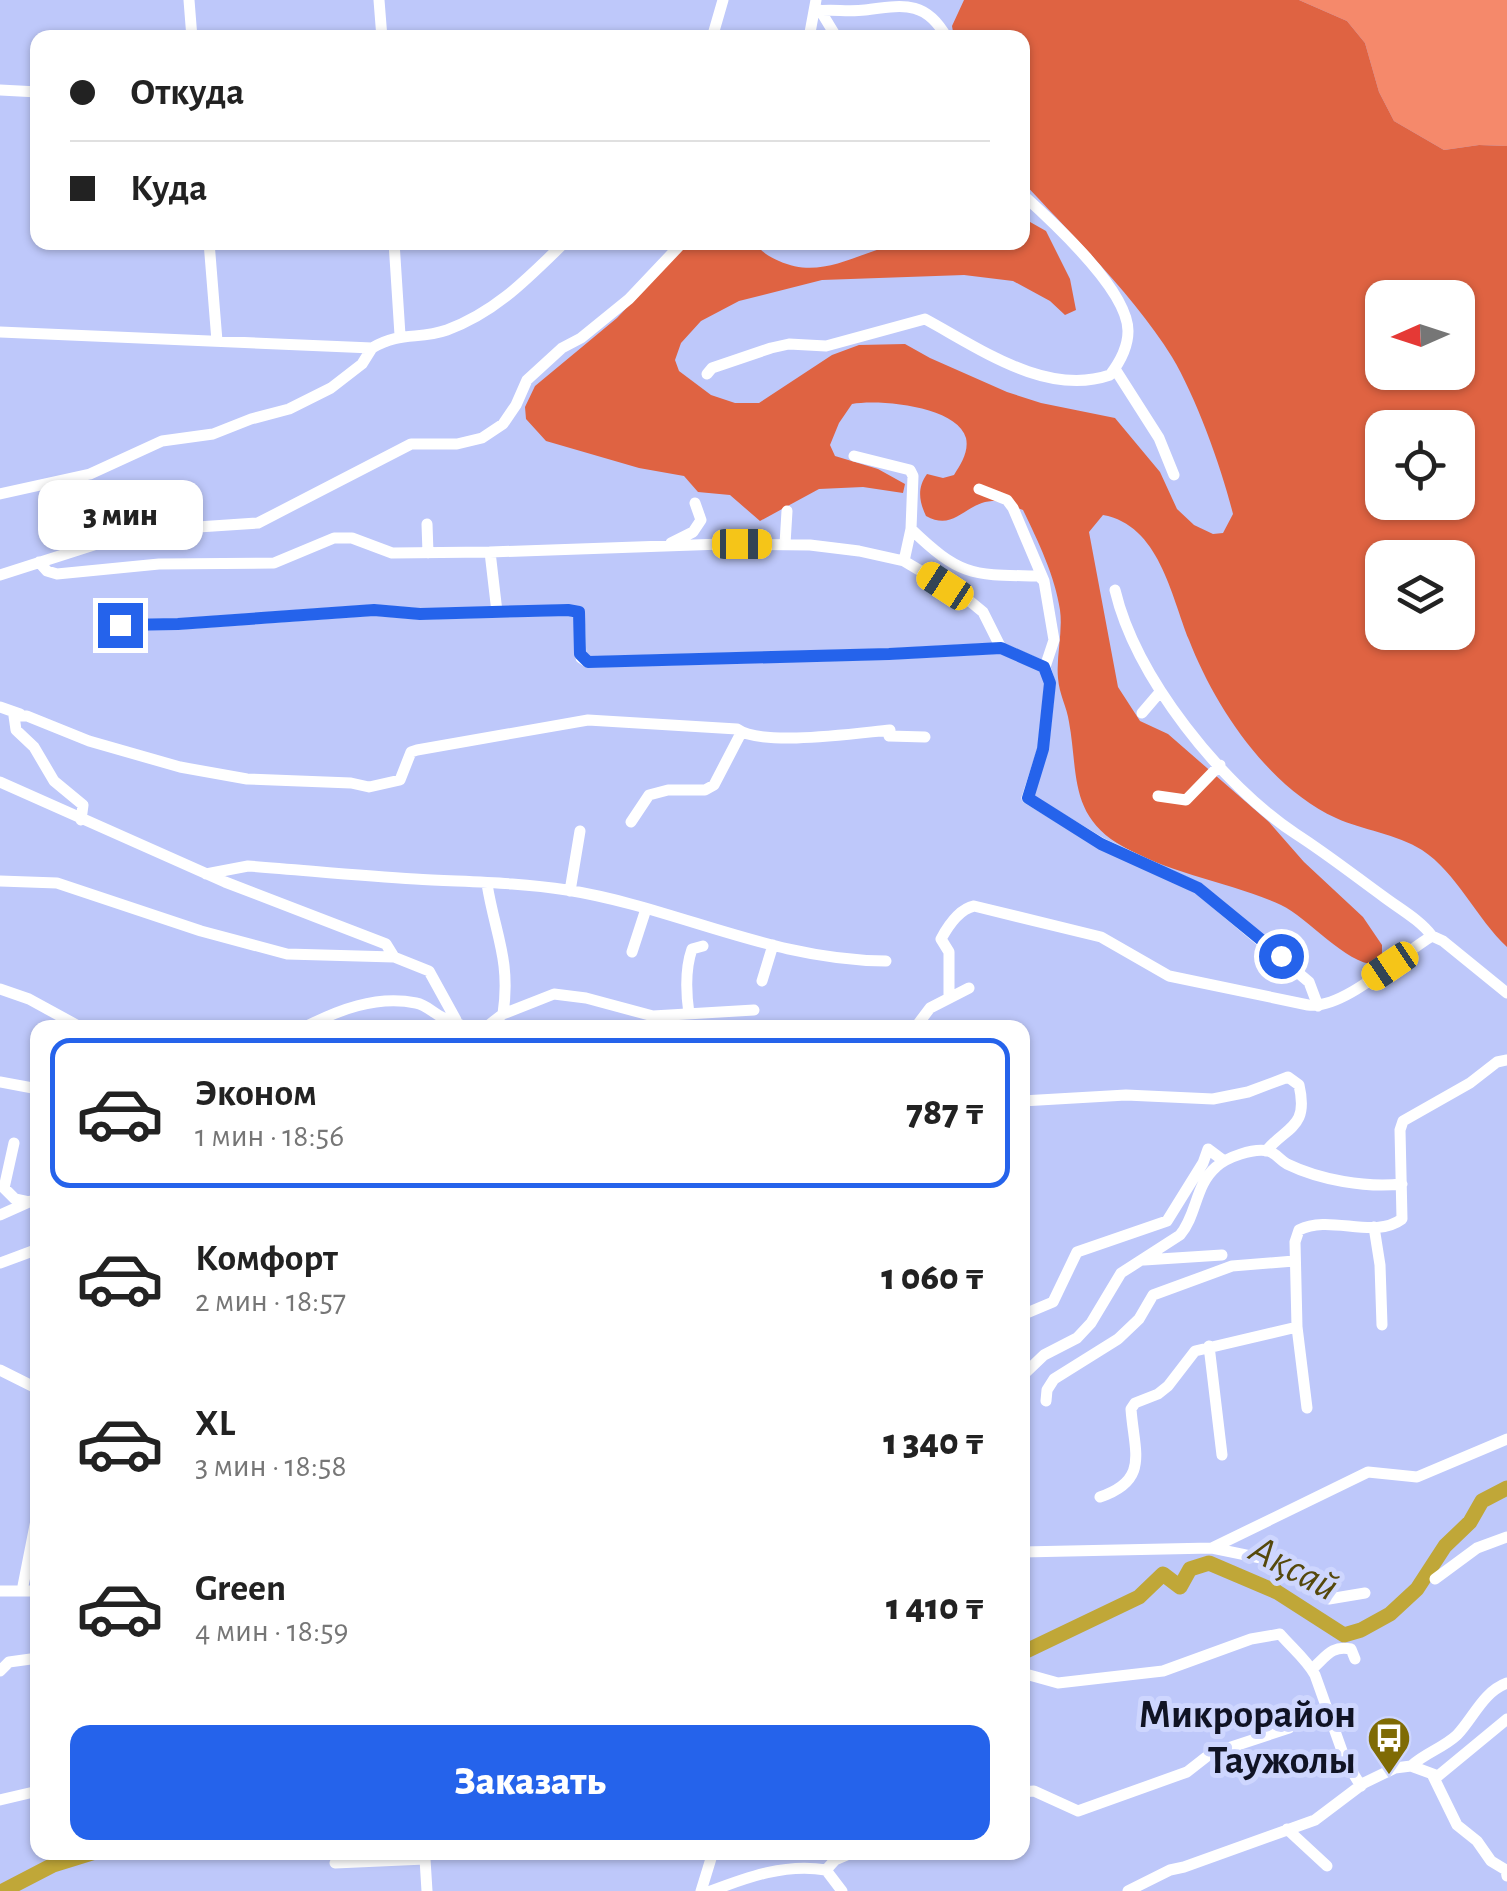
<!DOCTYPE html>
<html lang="ru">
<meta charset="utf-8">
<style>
:root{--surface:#fff;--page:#f2f2f2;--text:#222;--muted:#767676;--line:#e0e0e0;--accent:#2563eb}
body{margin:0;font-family:"Alegreya Sans",sans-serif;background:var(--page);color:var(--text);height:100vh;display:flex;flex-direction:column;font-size:38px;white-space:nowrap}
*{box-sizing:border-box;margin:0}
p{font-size:32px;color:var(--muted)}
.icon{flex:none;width:55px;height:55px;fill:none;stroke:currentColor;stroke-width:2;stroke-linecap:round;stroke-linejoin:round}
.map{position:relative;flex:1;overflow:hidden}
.sheet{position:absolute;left:30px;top:1020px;width:1000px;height:840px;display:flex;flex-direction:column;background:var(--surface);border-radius:20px;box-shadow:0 2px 8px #0004}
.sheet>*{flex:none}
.guide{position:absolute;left:30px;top:30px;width:1000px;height:220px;border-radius:20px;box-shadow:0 2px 8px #0004;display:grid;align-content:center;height:220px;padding:0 40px;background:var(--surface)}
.needle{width:65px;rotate:267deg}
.tools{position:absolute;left:1365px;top:280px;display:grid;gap:20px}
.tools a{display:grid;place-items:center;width:110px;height:110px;border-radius:20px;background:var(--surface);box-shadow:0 2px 8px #0004;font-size:50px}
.end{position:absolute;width:45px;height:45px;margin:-22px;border:12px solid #2563eb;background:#fff;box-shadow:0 0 0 5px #fff}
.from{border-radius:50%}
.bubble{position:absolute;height:70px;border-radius:20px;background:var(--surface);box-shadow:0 2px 8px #0004;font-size:32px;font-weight:800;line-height:70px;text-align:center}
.car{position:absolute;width:30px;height:60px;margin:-30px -15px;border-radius:12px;box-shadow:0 0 8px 2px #0007;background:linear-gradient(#f5c518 24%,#345 0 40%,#f5c518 0 76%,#345 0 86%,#f5c518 0)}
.guide b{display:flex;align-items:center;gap:35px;height:95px;font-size:38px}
.guide b+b{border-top:2px solid var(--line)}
.guide i{width:25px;height:25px;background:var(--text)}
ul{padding:18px 0 0;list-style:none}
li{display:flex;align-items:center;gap:30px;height:150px;margin:0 20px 15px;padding:0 20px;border:5px solid transparent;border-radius:20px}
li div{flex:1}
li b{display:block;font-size:38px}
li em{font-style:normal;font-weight:800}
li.current{border-color:var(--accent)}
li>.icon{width:90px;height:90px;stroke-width:1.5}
.primary-button{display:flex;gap:20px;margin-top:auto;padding:20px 40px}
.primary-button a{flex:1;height:115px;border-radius:20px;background:var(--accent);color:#fff;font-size:40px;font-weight:800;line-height:115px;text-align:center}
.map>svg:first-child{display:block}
</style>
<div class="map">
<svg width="1507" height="1891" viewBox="0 0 1507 1891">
<rect width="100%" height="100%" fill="#bec8fa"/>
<path fill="#f5896b" d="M1299 0H1507V146L1479 145 1444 150 1394 121 1379 92 1365 43 1347 21Z"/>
<path fill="#df6342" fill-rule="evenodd" d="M964 0H1299L1347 21 1365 43 1379 92 1394 121 1444 150 1479 145 1507 146V947C1477 919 1456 872 1422 850 1397 834 1362 830 1336 818 1268 787 1215 707 1189 640 1171 595 1159 525 1103 515L1089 532 1118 687 1140 721 1168 734 1269 822 1304 862 1363 917 1382 945V963C1353 973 1311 919 1281 905 1228 881 1167 874 1117 843 1069 813 1078 770 1069 722 1067 707 1059 694 1058 678 1056 656 1063 632 1060 610 1055 576 1038 541 1023 510 1014 507 1002 500 992 501 964 503 955 532 926 516 919 501 917 488 927 474L943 478 954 475C961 464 969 452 966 438 957 406 879 399 852 404L839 423 830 445 835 456 878 469 905 484 903 493 863 487 819 489 760 521 730 495 698 492 684 476 639 468 546 441 526 419 525 407 535 386 617 318 688 243H756C762 253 768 256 779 261 825 282 862 248 906 243 943 238 985 243 1022 242L1023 218 1046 231 1070 279 1076 310 1065 315 1050 301 1013 281 964 275 822 280 739 301 701 321 681 343 675 360 679 371 711 395 735 403H759L832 355 859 345 905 344 930 358 1007 392 1041 403 1115 418 1160 472 1177 509 1194 525 1213 534 1223 533 1233 514C1222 469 1196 397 1172 357 1135 297 1071 234 1023 182L1022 38 954 37 952 26ZM1382 298H1458V372H1382ZM1382 428H1458V502H1382ZM1382 558H1458V632H1382Z"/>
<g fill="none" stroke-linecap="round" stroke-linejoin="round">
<path stroke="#c0a738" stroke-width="15" d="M1022 1653 1139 1597 1163 1574 1180 1587 1190 1569 1209 1563 1277 1592 1344 1635 1361 1630 1390 1614 1417 1589 1445 1546 1470 1522 1482 1501 1507 1488
M3 1891 53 1865 95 1852"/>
<path stroke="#fff" stroke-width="11" d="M189 0 192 38
M379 0 382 38
M820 10 837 38
M816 11C832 9 848 12 865 10 904 5 926 0 947 38
M712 38 723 0
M809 38 816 0
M0 90 38 92
M209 242 217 341
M394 242 400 335
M0 332 372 348C401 331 418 340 447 330 496 312 528 278 565 242
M1115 369 1159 438 1174 475
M707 374 712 368 771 348 789 344 826 346 925 319C979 348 1046 397 1110 375 1120 362 1128 348 1128 331 1128 290 1052 221 1022 194
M854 456 910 470 913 476 911 529 904 561
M979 489 1007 500 1013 508 1044 581
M0 494 90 474 162 441 213 434 251 419 289 409 331 388 362 364 372 348
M427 524 428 553
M911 529C961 577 972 575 1039 576L1044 581 1054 640 1045 667 1050 683 1043 749 1027 798 1101 843 1198 888 1309 982 1318 1006
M671 543 693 532 701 520 695 503
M785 544 787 511
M490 552 722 544 810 545 859 551 904 561 966 598 983 612 1001 648
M39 562 47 571 57 574 159 564 274 563 334 538H352L392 553 490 552 497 612 568 610 579 613 581 658 587 662 889 654 1001 648 1045 667
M0 575 100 543 183 528 258 523 411 444H457L482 438 503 424 516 405 527 380 562 348 581 338 629 299 683 242
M1115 590C1136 678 1222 785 1296 834 1327 854 1355 876 1384 897 1400 909 1420 920 1432 936
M105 625 179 624 374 610 420 614 497 612
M0 707 20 714
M1142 713 1160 692
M0 782 225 882 386 944 394 957
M1158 796 1186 800 1220 765
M81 820 83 805 54 781 34 747 16 730 14 716H27L89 741 180 767 247 779 351 783 369 787 400 780 411 752 417 750 588 720 737 729C761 747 857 733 890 730L889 736 925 737
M631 822 649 795 668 790H705L714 785 741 733
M206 874 248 866C303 870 359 876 415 879 465 882 517 882 567 890 678 908 770 960 886 961
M0 881 57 883 201 931 287 954 394 957 429 971 456 1020
M570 891 580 831
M632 952 646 909
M762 981 773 945
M0 989 29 999 82 1028
M949 996V952L941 939C948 926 960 909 974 906L1101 937 1169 976 1308 1005C1344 1010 1401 954 1432 936L1443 941 1507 993
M503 1014 554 994 586 998 653 1016 754 1010
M689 1014C686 993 685 969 692 949L703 946
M303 1028C338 1010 376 995 416 1003 427 1005 434 1014 444 1018 453 1021 457 1021 464 1028
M485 1028 503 1014C511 960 495 934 487 884
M915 1028 930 1008 969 988
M0 1082 38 1089
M1022 1101 1126 1095 1213 1099 1248 1092 1288 1077 1299 1085C1309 1128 1287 1126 1266 1151
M14 1143 4 1188 15 1199 29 1202
M0 1215 38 1198
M1374 1227 1380 1265 1382 1325
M1144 1260 1222 1255
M0 1263 38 1249
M1022 1315 1053 1302 1077 1252 1167 1221 1203 1163 1208 1149 1224 1161
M1209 1346 1222 1455
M0 1370 38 1389
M1022 1376 1044 1355 1077 1338 1091 1323 1121 1273 1180 1235C1197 1215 1195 1185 1216 1167 1227 1157 1253 1148 1268 1151 1276 1153 1280 1160 1287 1164 1320 1180 1366 1188 1402 1184
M1046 1401 1047 1390 1054 1379 1118 1339 1139 1319 1153 1295 1232 1266 1294 1261
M1307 1408 1297 1327 1295 1242 1299 1230C1330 1214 1374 1240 1402 1219L1400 1130 1403 1121 1470 1083 1497 1062 1507 1060
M1100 1497C1150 1480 1134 1452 1131 1409L1135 1403 1158 1394 1168 1386 1195 1351 1297 1327
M1212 1548 1295 1565 1314 1590 1329 1599 1365 1593
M1022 1552 1212 1548 1368 1472 1417 1477 1507 1439
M1435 1579 1477 1548 1507 1537
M0 1591H38
M22 1591 38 1510
M1312 1669C1326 1657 1331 1645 1351 1649L1355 1659
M0 1671 9 1662 38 1658
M1022 1673 1058 1683 1163 1671 1251 1639 1280 1634C1292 1648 1307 1660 1315 1675L1346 1762 1361 1786
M1411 1766C1425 1753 1443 1748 1457 1735 1474 1717 1483 1692 1507 1683
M1433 1776 1457 1825 1477 1841 1491 1861 1506 1870 1507 1876
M1022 1792 1034 1791 1078 1811 1187 1772 1210 1754 1289 1728
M0 1800 38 1791
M1287 1829 1327 1866
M335 1863 425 1859 427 1891
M826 1870 835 1860 854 1852
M701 1891 713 1852
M711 1891C748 1877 786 1863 826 1870L842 1891
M1128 1891 1170 1870 1184 1867 1315 1820 1364 1783 1395 1768 1411 1766 1438 1776 1507 1719"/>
</g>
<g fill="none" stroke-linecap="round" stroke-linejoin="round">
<path stroke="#2563eb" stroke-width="12" d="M120 625 178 624 374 610 420 614 568 610 579 612 580 654 588 662 889 654 1001 648 1044 667 1050 683 1043 749 1028 798 1101 844 1198 888 1281 956"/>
</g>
<defs>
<g id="bus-pin" transform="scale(2.25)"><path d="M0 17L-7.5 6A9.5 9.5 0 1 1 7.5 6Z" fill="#7f6b05" stroke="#ced6fe"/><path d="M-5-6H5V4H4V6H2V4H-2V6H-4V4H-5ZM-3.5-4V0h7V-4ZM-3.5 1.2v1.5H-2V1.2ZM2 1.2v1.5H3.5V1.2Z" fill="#fff"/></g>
</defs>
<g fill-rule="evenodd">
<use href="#bus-pin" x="1389" y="1738"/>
</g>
<g text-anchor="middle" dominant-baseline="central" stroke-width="10" stroke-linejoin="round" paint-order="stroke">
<g font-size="40" font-weight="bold" fill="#101324" stroke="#ced6fe" text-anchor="end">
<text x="1356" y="1715">Микрорайон<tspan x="1356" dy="46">Таужолы</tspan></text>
</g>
<g font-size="42" font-style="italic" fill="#55480b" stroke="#ced6fe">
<text transform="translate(1294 1568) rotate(28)">Ақсай</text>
</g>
</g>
</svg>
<div class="tools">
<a><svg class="needle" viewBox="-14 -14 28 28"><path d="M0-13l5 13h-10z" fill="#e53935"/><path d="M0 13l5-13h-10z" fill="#767676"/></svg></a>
<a><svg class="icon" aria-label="locate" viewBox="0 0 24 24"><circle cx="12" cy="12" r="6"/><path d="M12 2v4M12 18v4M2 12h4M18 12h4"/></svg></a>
<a><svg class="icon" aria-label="layers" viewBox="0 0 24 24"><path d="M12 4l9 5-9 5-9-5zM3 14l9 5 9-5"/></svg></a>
</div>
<i class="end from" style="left:1281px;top:956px"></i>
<i class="end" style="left:120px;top:625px"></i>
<div class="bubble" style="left:38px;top:480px;width:165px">3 мин</div>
<i class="car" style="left:742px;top:544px;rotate:90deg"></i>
<i class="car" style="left:945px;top:586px;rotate:303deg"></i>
<i class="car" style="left:1390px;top:966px;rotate:236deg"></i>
<div class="guide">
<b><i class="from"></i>Откуда</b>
<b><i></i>Куда</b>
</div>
<section class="sheet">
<ul>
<li class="current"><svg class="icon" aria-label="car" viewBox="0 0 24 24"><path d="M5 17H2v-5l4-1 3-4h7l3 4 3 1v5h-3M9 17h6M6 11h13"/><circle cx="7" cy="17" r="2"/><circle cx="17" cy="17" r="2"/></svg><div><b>Эконом</b><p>1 мин · 18:56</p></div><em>787 ₸</em></li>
<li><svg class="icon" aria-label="car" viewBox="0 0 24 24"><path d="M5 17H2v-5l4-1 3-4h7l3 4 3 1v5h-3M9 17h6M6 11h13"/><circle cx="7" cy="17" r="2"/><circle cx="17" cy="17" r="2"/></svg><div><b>Комфорт</b><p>2 мин · 18:57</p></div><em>1 060 ₸</em></li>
<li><svg class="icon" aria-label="car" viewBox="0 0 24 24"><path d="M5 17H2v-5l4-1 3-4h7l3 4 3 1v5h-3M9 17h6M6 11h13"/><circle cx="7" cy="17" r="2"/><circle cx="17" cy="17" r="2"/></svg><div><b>XL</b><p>3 мин · 18:58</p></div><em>1 340 ₸</em></li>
<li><svg class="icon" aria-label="car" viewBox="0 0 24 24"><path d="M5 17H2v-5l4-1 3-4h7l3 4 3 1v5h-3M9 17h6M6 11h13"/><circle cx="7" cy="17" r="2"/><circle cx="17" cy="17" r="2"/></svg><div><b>Green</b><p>4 мин · 18:59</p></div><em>1 410 ₸</em></li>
</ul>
<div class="primary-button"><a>Заказать</a></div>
</section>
</div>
